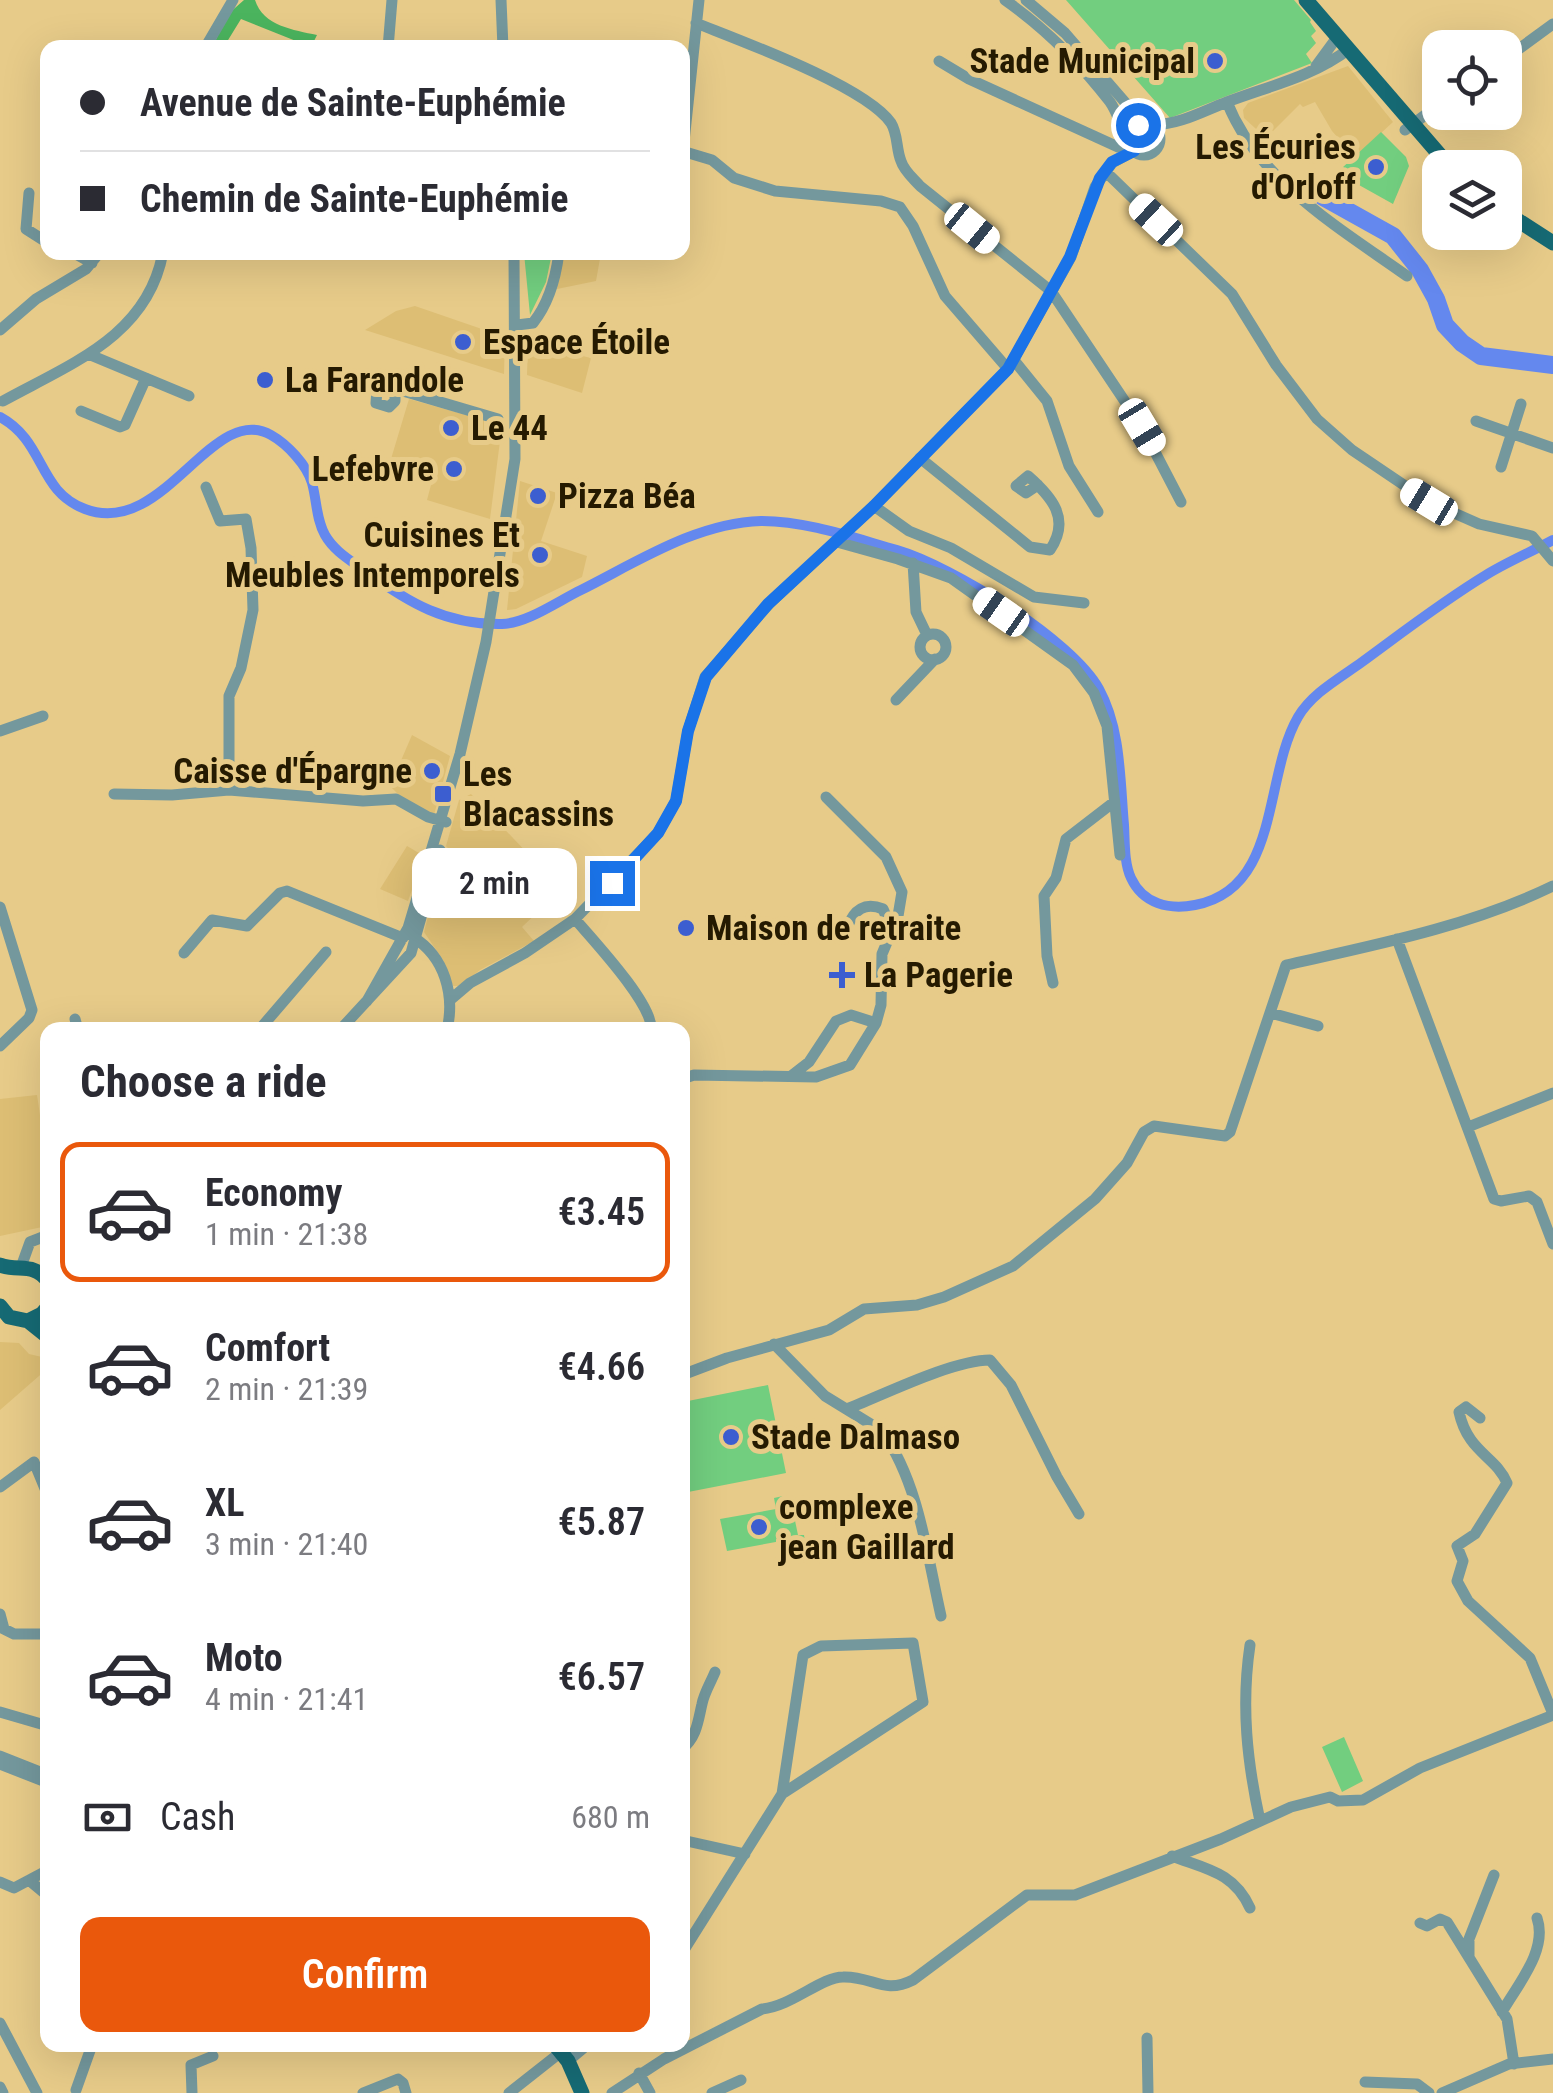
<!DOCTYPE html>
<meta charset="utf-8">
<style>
:root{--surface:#fff;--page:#f2f2f3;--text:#2b2b33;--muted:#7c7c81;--line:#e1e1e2;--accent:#ea580c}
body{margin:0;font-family:"Roboto Condensed",sans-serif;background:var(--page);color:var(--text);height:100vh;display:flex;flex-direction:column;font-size:38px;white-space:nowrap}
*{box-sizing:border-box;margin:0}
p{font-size:32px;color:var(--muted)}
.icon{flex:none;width:55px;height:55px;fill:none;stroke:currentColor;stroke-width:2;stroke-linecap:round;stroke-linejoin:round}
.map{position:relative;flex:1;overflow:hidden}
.details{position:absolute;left:40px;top:1022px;width:650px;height:1030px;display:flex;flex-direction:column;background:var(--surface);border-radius:20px;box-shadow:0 10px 40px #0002}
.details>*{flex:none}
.banner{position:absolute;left:40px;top:40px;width:650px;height:220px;border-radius:20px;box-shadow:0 10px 40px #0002;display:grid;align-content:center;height:220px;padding:0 40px;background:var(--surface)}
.fabs{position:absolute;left:1422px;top:30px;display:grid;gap:20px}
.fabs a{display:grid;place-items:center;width:100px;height:100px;border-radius:20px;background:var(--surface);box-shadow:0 10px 40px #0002;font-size:50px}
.end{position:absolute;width:45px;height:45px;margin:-22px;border:12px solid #1a73e8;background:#fff;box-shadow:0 0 0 5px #fff}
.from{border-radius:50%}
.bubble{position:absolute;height:70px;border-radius:20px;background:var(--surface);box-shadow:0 10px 40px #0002;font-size:32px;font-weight:600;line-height:70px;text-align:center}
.car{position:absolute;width:30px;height:60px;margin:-30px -15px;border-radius:12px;box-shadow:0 0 8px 2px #0007;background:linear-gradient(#fff 24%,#345 0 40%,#fff 0 76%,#345 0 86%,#fff 0)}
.banner b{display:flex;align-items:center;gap:35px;height:95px;font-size:38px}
.banner b+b{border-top:2px solid var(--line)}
.banner i{width:25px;height:25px;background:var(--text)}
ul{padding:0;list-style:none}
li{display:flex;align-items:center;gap:30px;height:140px;margin:0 20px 15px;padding:0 20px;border:5px solid transparent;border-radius:20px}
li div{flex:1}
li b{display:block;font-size:38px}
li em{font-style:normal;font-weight:600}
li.active{border-color:var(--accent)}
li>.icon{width:90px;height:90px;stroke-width:1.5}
h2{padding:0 40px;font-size:45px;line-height:120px}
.pay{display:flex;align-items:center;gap:25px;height:110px;padding:0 40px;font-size:38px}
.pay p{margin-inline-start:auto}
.cta{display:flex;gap:20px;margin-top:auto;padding:20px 40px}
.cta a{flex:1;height:115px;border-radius:20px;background:var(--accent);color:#fff;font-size:40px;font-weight:600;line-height:115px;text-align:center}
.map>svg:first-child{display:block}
</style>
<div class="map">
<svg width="1553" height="2093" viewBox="0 0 1553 2093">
<rect width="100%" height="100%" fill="#e7cb89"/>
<path fill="#ddbe74" d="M1348 66 1393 122 1355 157 1332 131 1315 102 1303 107 1300 104 1266 138 1244 118 1243 110 1248 103Z
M563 253H601L596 281 557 289Z
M415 306 505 337 504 374 365 330 396 311Z
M528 343 591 358 582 393 527 375Z
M409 399 484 420V440L500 441 490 519 427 500 432 481 388 469Z
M520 481 557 493 541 541 587 556 582 577 516 609 507 610Z
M412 735 450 756 434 815 401 797 390 786Z
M471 794 554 881 537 898 544 906 522 927 534 941 480 970 460 986H453L443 960 424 932 440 870 455 856 446 846 459 800Z
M407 846 424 856 408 901 380 889Z
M37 1095 48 1169 47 1226 0 1236V1099Z
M0 1342 19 1343 29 1354 42 1357 48 1363 47 1369 0 1410Z"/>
<path fill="#72ce7f" d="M1066 0H1294L1311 20 1310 22 1316 31 1311 36 1316 43 1306 54 1312 63 1170 118Z
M1381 132 1406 157 1409 166 1393 204 1350 180 1342 168Z
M524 253H552L546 282 530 315Z
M768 1385 786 1473 683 1493V1402Z
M783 1496 785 1507 792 1506 798 1535H804L805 1541 793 1543 792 1539 727 1551 720 1519 776 1509 774 1498Z
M1344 1737 1363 1781 1342 1792 1322 1747Z"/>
<path fill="#4bb45e" d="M244 0H255C263 26 294 30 317 35L311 47 241 19 225 45 214 44 227 15Z"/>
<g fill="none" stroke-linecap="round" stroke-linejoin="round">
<path stroke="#6488ee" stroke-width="10" d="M0 417C46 442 37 491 85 509 164 539 212 401 271 435 287 444 307 465 312 483 317 501 316 519 325 535 334 551 350 560 365 571 409 603 446 625 502 624 528 623 558 601 581 590 637 562 696 523 761 521 807 521 854 538 897 550 952 566 1072 640 1099 689 1121 729 1120 780 1124 825 1125 843 1124 863 1131 878 1143 904 1169 910 1195 905 1281 889 1263 777 1298 717 1312 693 1340 678 1362 662 1403 632 1443 601 1486 575 1507 562 1531 552 1553 540"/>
<path stroke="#6488ee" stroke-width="18" d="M1323 197 1393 236 1420 270 1436 299 1445 325 1462 343 1481 356 1553 365"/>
<path stroke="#74989d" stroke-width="11" d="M501 0 503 48
M1005 0C1046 29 1080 63 1110 102 1118 113 1120 127 1129 137
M1026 0 1065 33 1143 123
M696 23C741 41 865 86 891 123 898 134 896 149 901 161 904 171 913 178 920 186L1051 291 1142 427 1181 502
M205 48 233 0
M388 48 392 0
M1505 59 1553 24
M939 61 969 79 1118 147 1129 144
M1316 66 1338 36
M1227 102C1258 181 1341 229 1407 276
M1128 139a16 16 0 1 1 32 0a16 16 0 1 1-32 0Z
M1153 125C1181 124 1201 112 1227 102 1269 86 1312 77 1349 49
M1405 130 1440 104
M682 151 712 160 734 178 775 191 881 201 900 207 913 226 945 296 1008 369
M683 151 699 0
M1106 172 1232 294 1276 365 1317 419 1352 450 1429 502 1479 524 1532 536 1553 561
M29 193 26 229 48 243
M72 252 92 263
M517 325 533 323C549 303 556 277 559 252
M0 330 36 299 86 269 100 252
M88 354 189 396
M1013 359 1047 401 1069 466 1098 512
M395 391V401L389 407 376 403 377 389 386 386 498 419
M3 401C70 364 148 336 163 252
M81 411 120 427 125 425 146 378
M1476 421 1553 448
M920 458 1030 547 1050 550C1071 519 1052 497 1028 476L1016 486 1026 493 1038 485
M1501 467 1521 404
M206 487 220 521 246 519 251 548 253 610 241 668 229 696V790L363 801 396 799 428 817 446 822
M874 506 909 531 951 548 1034 597 1084 603
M837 542 898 559 951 578 1073 665 1094 693 1107 726 1120 855
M913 563 916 612 927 635
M920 647a13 13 0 1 1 26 0a13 13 0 1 1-26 0Z
M896 700 935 659
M0 731 43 716
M114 794 172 795 229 790
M0 907 32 1010 29 1018 0 1046
M575 919C593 940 653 1004 651 1029
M831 936 847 928C854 909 865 902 883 909L891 928
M413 937C445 957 455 995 447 1030
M1397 939 1494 1199 1501 1201 1529 1196 1537 1202 1553 1244
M184 953 212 920 247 926 280 893 287 891 403 938
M1053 983 1047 956 1044 896 1056 878 1066 839 1114 802
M450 1000 470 983 525 953 575 919 658 833 676 801 688 731 705 677 769 604 874 506 1008 369 1071 257 1095 187 1112 163 1134 151
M367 1001 408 928 460 754 486 642 515 459 514 252
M1271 1013 1318 1026
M75 1019 78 1030
M259 1030 326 952
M340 1030 411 953 440 850
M791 1076 809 1062 836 1021 851 1015 876 1023
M682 1079 694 1075 816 1077 850 1065 876 1023 881 1005 882 954 898 916 902 892 886 857 826 797
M1468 1127 1553 1093
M21 1267 30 1242 48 1235
M774 1344 825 1396 882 1431C919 1483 927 1555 941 1616
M682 1375 727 1358 829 1330 864 1309 917 1305 944 1297 1013 1266 1095 1199 1127 1163 1144 1132 1154 1126 1225 1136 1230 1132 1286 965C1375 945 1471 926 1553 886
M847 1409C883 1395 953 1360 990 1360L1011 1385 1057 1477 1079 1514
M1480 1418 1466 1407 1459 1412C1468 1453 1496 1456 1507 1483L1475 1534 1457 1546 1463 1561 1457 1581 1468 1601 1530 1658 1553 1714
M0 1487 34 1462 48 1496
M0 1614 4 1629
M0 1627 14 1634H48
M1250 1645C1241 1706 1247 1761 1260 1821
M0 1712 48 1726
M682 1749C697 1737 698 1721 702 1704 704 1693 711 1682 715 1672
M0 1756 48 1775
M0 1764 48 1783
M682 1840 745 1854
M1172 1856C1206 1869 1234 1872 1250 1908
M30 1881 48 1896
M0 1882 14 1888 48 1870
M1420 1923 1427 1926 1440 1919 1447 1922 1507 2019 1514 2064
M682 1953 782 1794 803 1655 821 1646 913 1643 923 1702 782 1794
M1469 1957V1939L1494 1875
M1502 2012C1518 1984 1548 1950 1537 1918
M0 2023 37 2093
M1147 2038 1148 2093
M568 2061 587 2045
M639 2073 650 2093
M1365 2082 1417 2084 1429 2093
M0 2087 3 2093
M76 2090 92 2045
M192 2093 191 2065 213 2056
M363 2093 398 2079 403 2083 406 2093
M509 2093 561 2052
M612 2093 664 2059 762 2009C792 2006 821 1977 843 1977 873 1976 883 1995 913 1980L1027 1895H1075L1221 1839 1291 1807 1330 1797 1338 1801 1363 1800 1420 1768 1553 1715
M712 2093 741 2080
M1442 2093 1509 2064 1553 2059"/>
<path stroke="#166a74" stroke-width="15" d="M1306 0 1451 168
M1505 212 1553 243
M0 1265C19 1272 33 1262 48 1281
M0 1306 9 1317 28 1321 48 1337
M28 1321 42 1314 48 1307
M555 2045 568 2061 582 2093"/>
</g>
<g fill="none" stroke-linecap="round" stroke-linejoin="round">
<path stroke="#1a73e8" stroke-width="12" d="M612 883 658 833 676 801 688 731 706 677 768 604 874 506 1008 369 1070 257 1100 178 1112 162 1134 151 1128 137 1138 125"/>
</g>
<g fill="#3c5ed0" stroke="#e7cb89" stroke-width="4">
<circle cx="1215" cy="61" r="10"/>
<circle cx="1376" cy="167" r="10"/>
<circle cx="463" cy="342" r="10"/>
<circle cx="265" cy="380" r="10"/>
<circle cx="451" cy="428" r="10"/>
<circle cx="454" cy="469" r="10"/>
<circle cx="538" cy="496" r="10"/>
<circle cx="540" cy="555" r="10"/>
<circle cx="432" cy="771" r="10"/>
<rect x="433" y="784" width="20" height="20" rx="5"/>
<circle cx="686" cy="928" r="10"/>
<path d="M837 960h10v10h10v10h-10v10h-10v-10h-10v-10h10z"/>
<circle cx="731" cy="1437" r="10"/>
<circle cx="759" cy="1527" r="10"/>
</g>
<g text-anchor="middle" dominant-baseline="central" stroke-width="10" stroke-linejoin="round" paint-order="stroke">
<g font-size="35" font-weight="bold" fill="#251a01" stroke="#e7cb89" text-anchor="start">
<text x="1195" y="61" text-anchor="end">Stade Municipal</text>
<text x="1356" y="147" text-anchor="end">Les Écuries<tspan x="1356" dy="40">d'Orloff</tspan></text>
<text x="483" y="342">Espace Étoile</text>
<text x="285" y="380">La Farandole</text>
<text x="471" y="428">Le 44</text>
<text x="434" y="469" text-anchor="end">Lefebvre</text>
<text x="558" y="496">Pizza Béa</text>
<text x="520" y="535" text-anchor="end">Cuisines Et<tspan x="520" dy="40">Meubles Intemporels</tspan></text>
<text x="412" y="771" text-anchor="end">Caisse d'Épargne</text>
<text x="463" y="774">Les<tspan x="463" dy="40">Blacassins</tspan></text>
<text x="706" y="928">Maison de retraite</text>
<text x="864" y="975">La Pagerie</text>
<text x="751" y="1437">Stade Dalmaso</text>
<text x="779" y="1507">complexe<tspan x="779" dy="40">jean Gaillard</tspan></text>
</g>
</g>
</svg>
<div class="fabs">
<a><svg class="icon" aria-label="locate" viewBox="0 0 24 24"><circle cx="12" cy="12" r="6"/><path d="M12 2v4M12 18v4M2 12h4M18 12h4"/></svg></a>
<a><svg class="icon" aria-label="layers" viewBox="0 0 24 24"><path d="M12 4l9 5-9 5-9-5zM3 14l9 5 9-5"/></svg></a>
</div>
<i class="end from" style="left:1138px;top:125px"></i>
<i class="end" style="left:612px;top:883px"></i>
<div class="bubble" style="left:412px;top:848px;width:165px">2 min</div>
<i class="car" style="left:1156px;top:220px;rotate:313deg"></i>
<i class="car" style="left:972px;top:228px;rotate:129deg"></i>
<i class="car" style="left:1142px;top:427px;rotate:149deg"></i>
<i class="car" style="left:1429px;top:502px;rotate:301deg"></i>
<i class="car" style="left:1001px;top:612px;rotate:305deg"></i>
<div class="banner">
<b><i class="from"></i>Avenue de Sainte-Euphémie</b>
<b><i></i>Chemin de Sainte-Euphémie</b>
</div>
<section class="details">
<h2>Choose a ride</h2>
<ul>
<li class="active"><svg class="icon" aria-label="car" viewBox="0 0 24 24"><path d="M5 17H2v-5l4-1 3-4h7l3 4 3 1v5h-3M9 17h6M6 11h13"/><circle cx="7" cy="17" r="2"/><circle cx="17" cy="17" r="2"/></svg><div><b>Economy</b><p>1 min · 21:38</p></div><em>€3.45</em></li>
<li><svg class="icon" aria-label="car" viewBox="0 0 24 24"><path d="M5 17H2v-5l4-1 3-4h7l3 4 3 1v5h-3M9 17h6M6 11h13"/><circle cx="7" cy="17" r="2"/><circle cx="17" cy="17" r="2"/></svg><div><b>Comfort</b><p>2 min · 21:39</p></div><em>€4.66</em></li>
<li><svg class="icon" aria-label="car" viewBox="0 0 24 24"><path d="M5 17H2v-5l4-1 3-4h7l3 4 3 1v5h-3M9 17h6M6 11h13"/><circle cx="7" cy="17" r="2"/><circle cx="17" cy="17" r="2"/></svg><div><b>XL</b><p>3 min · 21:40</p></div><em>€5.87</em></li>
<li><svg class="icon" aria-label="car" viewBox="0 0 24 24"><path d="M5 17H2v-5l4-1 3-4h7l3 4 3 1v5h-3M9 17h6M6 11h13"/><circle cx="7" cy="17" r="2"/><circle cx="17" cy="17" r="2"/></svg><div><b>Moto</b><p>4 min · 21:41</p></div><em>€6.57</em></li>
</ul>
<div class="pay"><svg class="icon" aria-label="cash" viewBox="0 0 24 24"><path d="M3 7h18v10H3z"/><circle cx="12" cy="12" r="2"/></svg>Cash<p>680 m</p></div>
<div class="cta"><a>Confirm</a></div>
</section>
</div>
